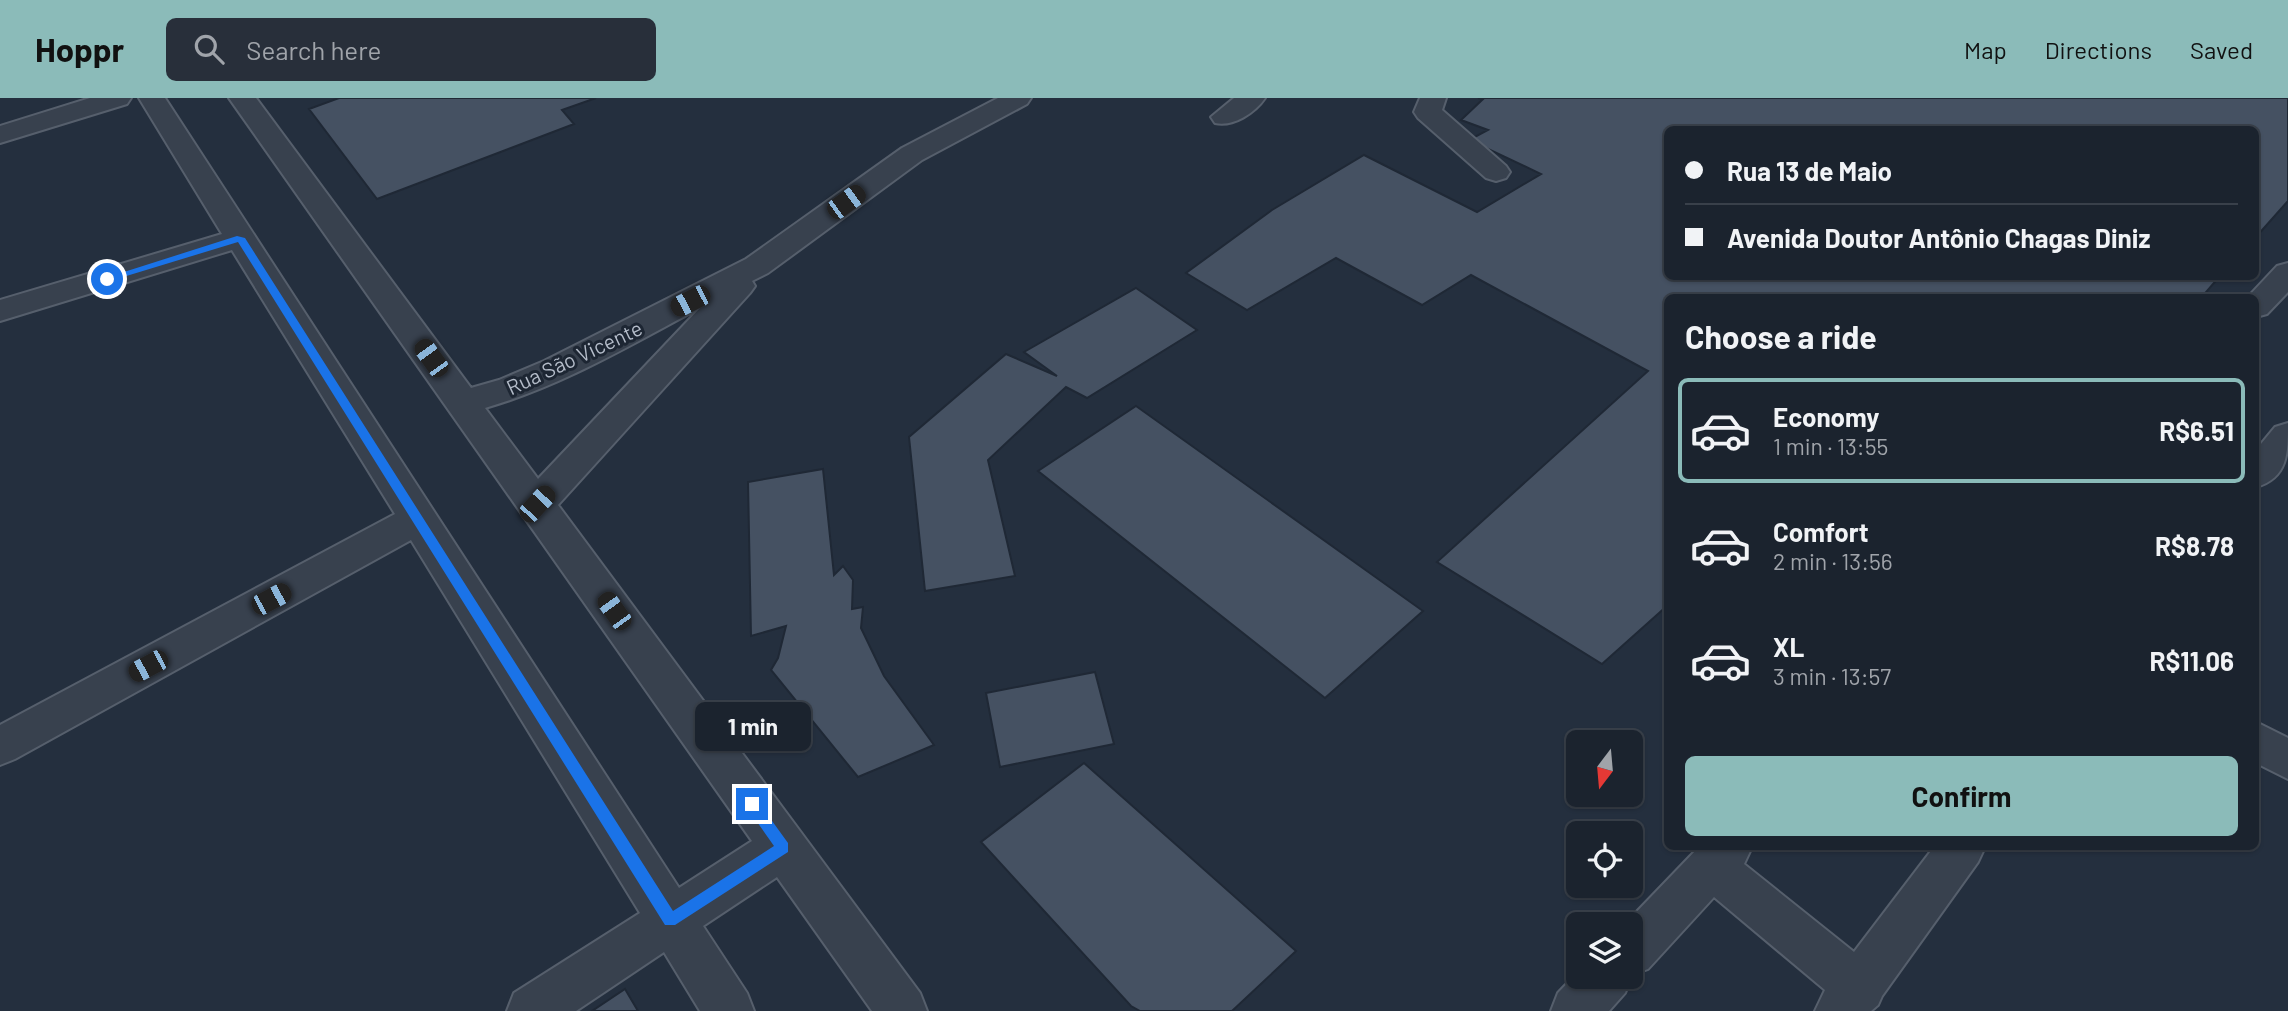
<!DOCTYPE html>
<meta charset="utf-8">
<style>
:root{--surface:#1b232e;--page:#282f3a;--text:#f1f3f6;--muted:#a0a4aa;--line:#39404a;--accent:#8bbbb9}
body{margin:0;font-family:Barlow,sans-serif;background:var(--page);color:var(--text);height:100vh;display:flex;flex-direction:column;font-size:26px;white-space:nowrap}
*{box-sizing:border-box;margin:0}
p{font-size:23px;color:var(--muted)}
.icon{flex:none;width:38px;height:38px;fill:none;stroke:currentColor;stroke-width:2;stroke-linecap:round;stroke-linejoin:round}
.map{position:relative;flex:1;overflow:hidden}
.sheet{position:absolute;left:1664px;top:196px;width:595px;height:556px;display:flex;flex-direction:column;background:var(--surface);border-radius:10px;box-shadow:0 2px 5px #0004,0 0 0 2px var(--line)}
.sheet>*{flex:none}
.hud{position:absolute;left:1664px;top:28px;width:595px;height:154px;border-radius:10px;box-shadow:0 2px 5px #0004,0 0 0 2px var(--line);display:grid;align-content:center;height:154px;padding:0 21px;background:var(--surface)}
.needle{width:46px;rotate:196deg}
.controls{position:absolute;left:1566px;top:632px;display:grid;gap:14px}
.controls a{display:grid;place-items:center;width:77px;height:77px;border-radius:10px;background:var(--surface);box-shadow:0 2px 5px #0004,0 0 0 2px var(--line);font-size:35px}
.end{position:absolute;width:32px;height:32px;margin:-16px;border:9px solid #1a73e8;background:#fff;box-shadow:0 0 0 4px #fff}
.from{border-radius:50%}
.bubble{position:absolute;height:49px;border-radius:10px;background:var(--surface);box-shadow:0 2px 5px #0004,0 0 0 2px var(--line);font-size:23px;font-weight:700;line-height:49px;text-align:center}
.car{position:absolute;width:21px;height:42px;margin:-21px -10px;border-radius:9px;box-shadow:0 0 5px 2px #0007;background:linear-gradient(#222 24%,#8ab4d8 0 40%,#222 0 76%,#8ab4d8 0 86%,#222 0)}
.hud b{display:flex;align-items:center;gap:24px;height:66px;font-size:26px}
.hud b+b{border-top:2px solid var(--line)}
.hud i{width:18px;height:18px;background:var(--text)}
ul{padding:0;list-style:none}
li{display:flex;align-items:center;gap:21px;height:105px;margin:0 14px 10px;padding:0 7px;border:4px solid transparent;border-radius:10px}
li div{flex:1}
li b{display:block;font-size:26px}
li em{font-style:normal;font-weight:700}
li.selected{border-color:var(--accent)}
li>.icon{width:63px;height:63px;stroke-width:1.5}
h2{padding:0 21px;font-size:32px;line-height:84px}
.primary-button{display:flex;gap:14px;margin-top:auto;padding:14px 21px}
.primary-button a{flex:1;height:80px;border-radius:10px;background:var(--accent);color:#111;font-size:28px;font-weight:700;line-height:80px;text-align:center}
header{display:flex;align-items:center;gap:42px;box-sizing:border-box;height:98px;padding:0 35px;background:var(--accent);color:#111}
header strong{font-size:33px}
nav{display:flex;gap:38px;margin-inline-start:auto;font-size:24px}
.search{width:490px;height:63px;background:var(--page);display:flex;align-items:center;gap:18px;box-sizing:border-box;padding:0 24px;border-radius:10px;color:var(--muted);font-size:26px}
.map>svg:first-child{display:block}
</style>
<header>
<strong>Hoppr</strong>
<div class="search"><svg class="icon" aria-label="search" viewBox="0 0 24 24"><circle cx="10" cy="10" r="6"/><path d="M15 15l6 6"/></svg>Search here</div>
<nav><a>Map</a><a>Directions</a><a>Saved</a></nav>
</header>
<div class="map">
<svg width="2288" height="913" viewBox="0 0 2288 913">
<rect width="100%" height="100%" fill="#242f3e"/>
<path fill="#455162" stroke="#1f2835" stroke-width="2" d="M339 0H596L562 12 574 26 377 101 309 11Z
M1478 0H2288V103L2256 139V32H1668V178H2220L2201 200H1668V507L1602 566 1437 464 1648 273 1471 177 1422 207 1336 160 1247 212 1186 175 1272 112 1364 57 1477 114 1541 76 1469 42 1488 32 1461 22 1483 1Z
M1136 190 1197 232 1087 300 1066 289 988 362 1015 478 925 493 909 339 1006 256 1057 278 1024 254Z
M1136 308 1423 513 1325 600 1038 373Z
M823 371 834 477 843 468 853 482 852 511 863 509 861 530 884 578 934 647 858 679 771 572 778 560 786 528 751 538 748 384Z
M1095 574 1114 646 1000 669 986 595Z
M1084 665 1296 853 1232 913H1140L1131 908 981 744Z
M625 891 638 913H592Z"/>
<g fill="none" stroke-linecap="round" stroke-linejoin="round">
<g stroke="#565f6c" stroke-width="4">
<path id="minor" d="M90 0H131L127 6 0 45V28Z
M139 0H165L679 790 752 743 229 0H256L471 290 499 282 544 263 746 161 902 50 998 0H1031L1027 6 922 62 768 175 752 183 755 188 750 195 558 407 920 895 927 913H872L777 779 703 828 747 895 754 913H700L664 854 576 913H507L514 895 640 815 411 442 15 661 0 667V627L395 416 232 152 0 223V202L222 136ZM700 210 538 381 485 310C562 288 630 247 700 210Z
M1234 0H1265C1255 15 1233 29 1215 25L1211 19Z
M1420 0H1446L1442 12 1506 68 1510 74 1506 80 1496 83 1486 80 1418 20 1414 14Z
M2288 165V194L2267 216 2256 219V200H2247L2277 168Z
M2288 325C2288 355 2288 380 2256 389V352L2275 329Z
M2256 624 2288 640V681L2256 665Z
M1699 749H1752L1744 766 1854 854 1934 749H1985L1978 764 1882 898 1878 907 1871 913H1815L1825 892 1714 799 1648 871 1632 877 1625 895 1609 913H1551L1558 895 1578 874V878H1631V826H1625Z"/>
</g>
<use href="#minor" fill="#38414e" fill-rule="evenodd"/>
</g>
<path fill="#1a73e8" d="M237 138 245 140 673 813 774 748 748 711V702H757L788 745V754L675 827H665L238 144 110 183 102 181Z"/>
<g text-anchor="middle" dominant-baseline="central" stroke-width="6" stroke-linejoin="round" paint-order="stroke">
<g font-size="21" fill="#b4bcc9" stroke="#1d2633">
<text transform="translate(574 259) rotate(-25)">Rua São Vicente</text>
</g>
</g>
</svg>
<div class="controls">
<a><svg class="needle" viewBox="-14 -14 28 28"><path d="M0-13l5 13h-10z" fill="#e53935"/><path d="M0 13l5-13h-10z" fill="#a0a4aa"/></svg></a>
<a><svg class="icon" aria-label="locate" viewBox="0 0 24 24"><circle cx="12" cy="12" r="6"/><path d="M12 2v4M12 18v4M2 12h4M18 12h4"/></svg></a>
<a><svg class="icon" aria-label="layers" viewBox="0 0 24 24"><path d="M12 4l9 5-9 5-9-5zM3 14l9 5 9-5"/></svg></a>
</div>
<i class="end from" style="left:107px;top:181px"></i>
<i class="end" style="left:752px;top:706px"></i>
<div class="bubble" style="left:695px;top:604px;width:116px">1 min</div>
<i class="car" style="left:846px;top:104px;rotate:54deg"></i>
<i class="car" style="left:690px;top:203px;rotate:243deg"></i>
<i class="car" style="left:431px;top:260px;rotate:324deg"></i>
<i class="car" style="left:537px;top:406px;rotate:43deg"></i>
<i class="car" style="left:271px;top:501px;rotate:62deg"></i>
<i class="car" style="left:614px;top:513px;rotate:324deg"></i>
<i class="car" style="left:148px;top:568px;rotate:242deg"></i>
<div class="hud">
<b><i class="from"></i>Rua 13 de Maio</b>
<b><i></i>Avenida Doutor Antônio Chagas Diniz</b>
</div>
<section class="sheet">
<h2>Choose a ride</h2>
<ul>
<li class="selected"><svg class="icon" aria-label="car" viewBox="0 0 24 24"><path d="M5 17H2v-5l4-1 3-4h7l3 4 3 1v5h-3M9 17h6M6 11h13"/><circle cx="7" cy="17" r="2"/><circle cx="17" cy="17" r="2"/></svg><div><b>Economy</b><p>1 min · 13:55</p></div><em>R$6.51</em></li>
<li><svg class="icon" aria-label="car" viewBox="0 0 24 24"><path d="M5 17H2v-5l4-1 3-4h7l3 4 3 1v5h-3M9 17h6M6 11h13"/><circle cx="7" cy="17" r="2"/><circle cx="17" cy="17" r="2"/></svg><div><b>Comfort</b><p>2 min · 13:56</p></div><em>R$8.78</em></li>
<li><svg class="icon" aria-label="car" viewBox="0 0 24 24"><path d="M5 17H2v-5l4-1 3-4h7l3 4 3 1v5h-3M9 17h6M6 11h13"/><circle cx="7" cy="17" r="2"/><circle cx="17" cy="17" r="2"/></svg><div><b>XL</b><p>3 min · 13:57</p></div><em>R$11.06</em></li>
</ul>
<div class="primary-button"><a>Confirm</a></div>
</section>
</div>
